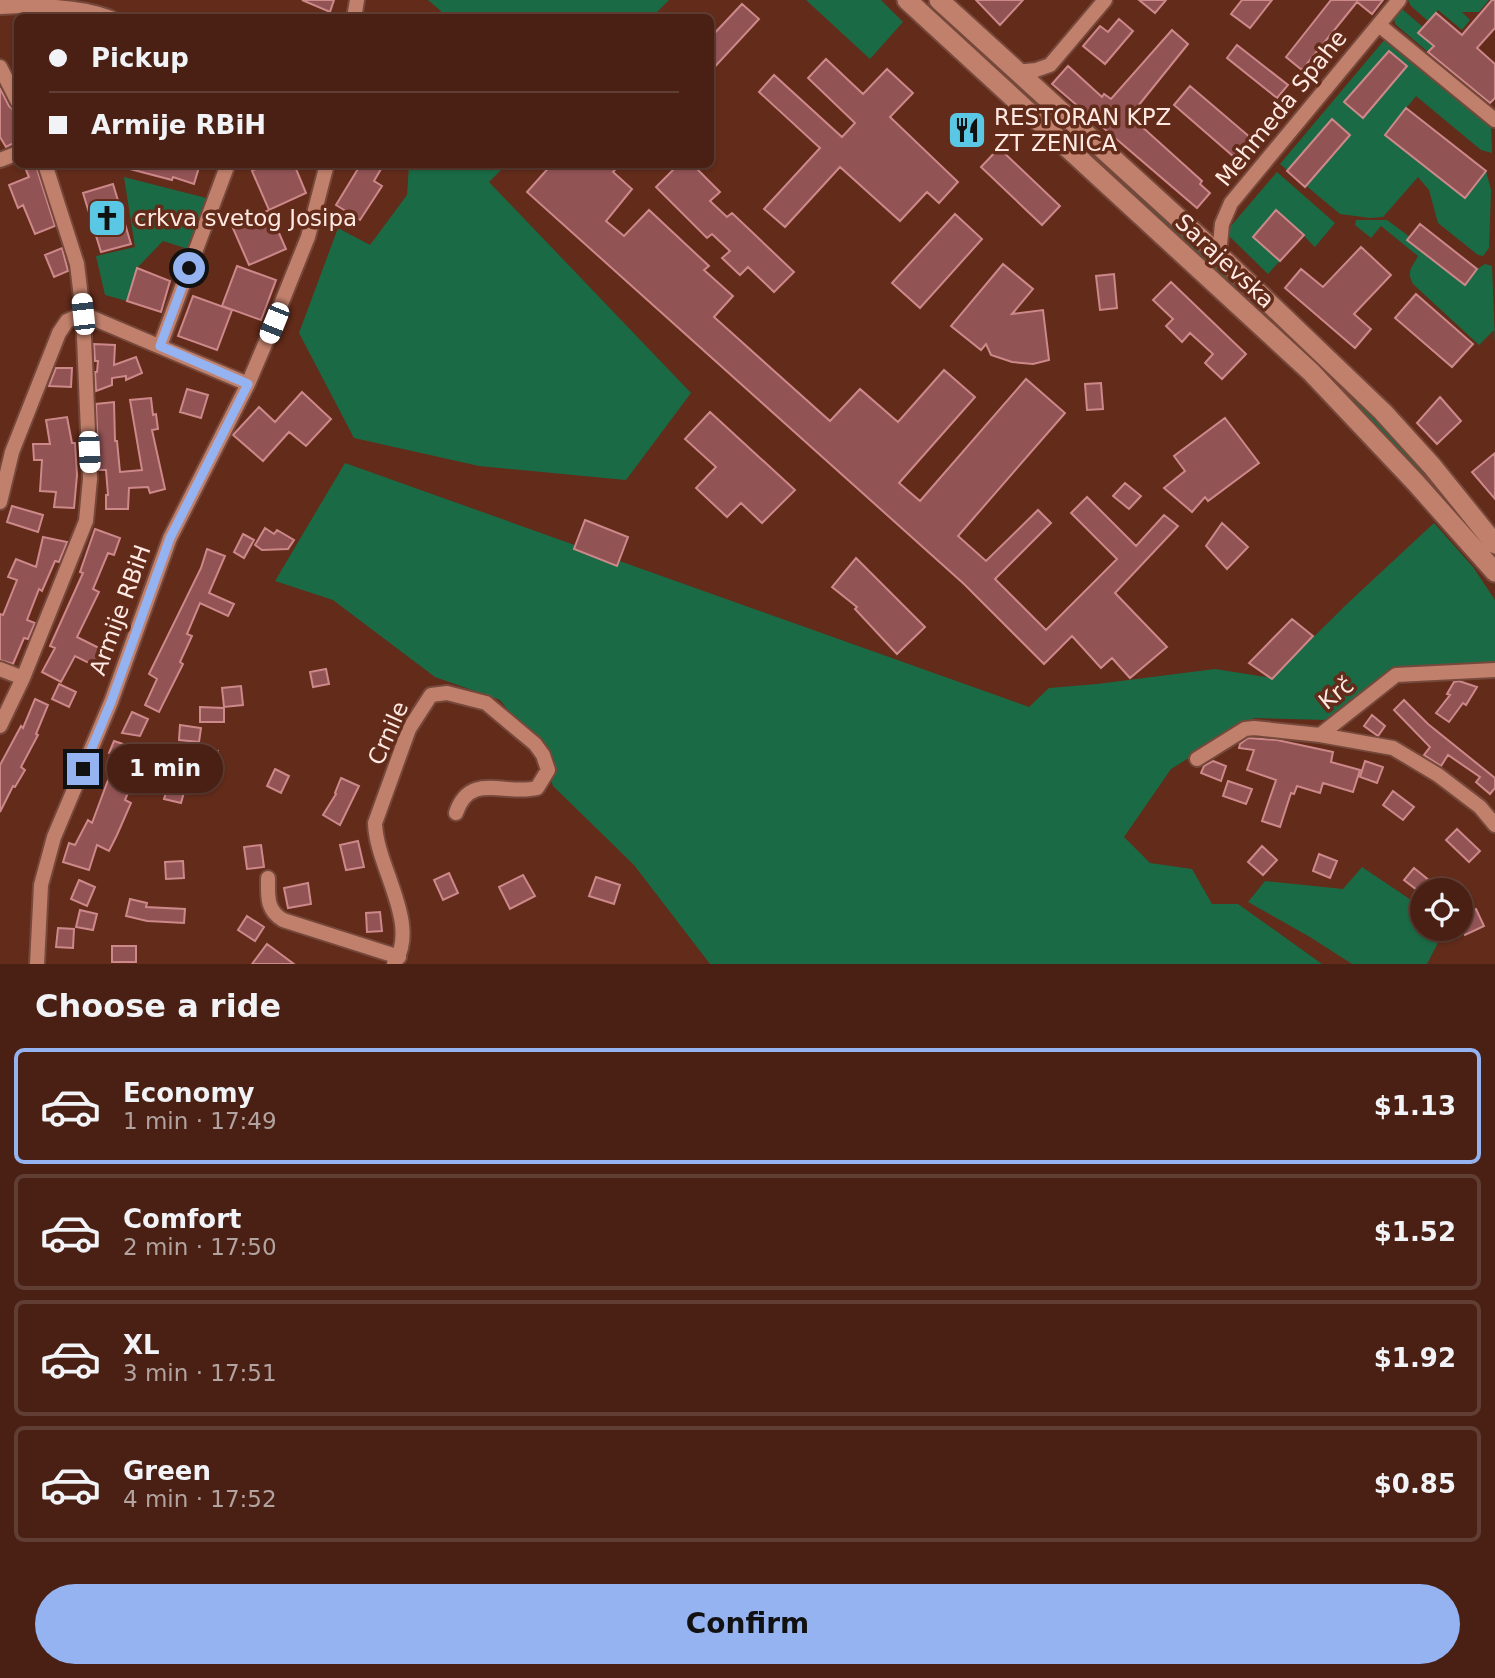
<!DOCTYPE html>
<meta charset="utf-8">
<style>
:root{--surface:#4a2014;--page:#542d22;--text:#f1f3f6;--muted:#b2a3a0;--line:#613e34;--accent:#95b2f1}
body{margin:0;font-family:"DejaVu Sans",sans-serif;background:var(--page);color:var(--text);height:100vh;display:flex;flex-direction:column;font-size:26px;white-space:nowrap}
*{box-sizing:border-box;margin:0}
p{font-size:23px;color:var(--muted)}
.icon{flex:none;width:38px;height:38px;fill:none;stroke:currentColor;stroke-width:2;stroke-linecap:round;stroke-linejoin:round}
.map{position:relative;height:964px;overflow:hidden}
.panel{display:flex;flex-direction:column;background:var(--surface);flex:1}
.panel>*{flex:none}
.top-card{position:absolute;left:14px;top:14px;width:700px;height:154px;border-radius:10px;box-shadow:0 2px 5px #0004,0 0 0 2px var(--line);display:grid;align-content:center;height:154px;padding:0 35px;background:var(--surface)}
.fabs{position:absolute;left:1410px;top:878px;display:grid;gap:14px}
.fabs a{display:grid;place-items:center;width:63px;height:63px;border-radius:50%;background:var(--surface);box-shadow:0 2px 5px #0004,0 0 0 2px var(--line);font-size:35px}
.end{position:absolute;width:32px;height:32px;margin:-16px;border:9px solid #95b2f1;background:#111;box-shadow:0 0 0 4px #111}
.from{border-radius:50%}
.bubble{position:absolute;height:49px;border-radius:24px;background:var(--surface);box-shadow:0 2px 5px #0004,0 0 0 2px var(--line);font-size:23px;font-weight:700;line-height:49px;text-align:center}
.car{position:absolute;width:21px;height:42px;margin:-21px -10px;border-radius:9px;box-shadow:0 0 5px 2px #0007;background:linear-gradient(#fff 24%,#345 0 40%,#fff 0 76%,#345 0 86%,#fff 0)}
.top-card b{display:flex;align-items:center;gap:24px;height:66px;font-size:26px}
.top-card b+b{border-top:2px solid var(--line)}
.top-card i{width:18px;height:18px;background:var(--text)}
ul{padding:0;list-style:none}
li{display:flex;align-items:center;gap:21px;height:116px;margin:0 14px 10px;padding:0 21px;border:4px solid var(--line);border-radius:10px}
li div{flex:1}
li b{display:block;font-size:26px}
li em{font-style:normal;font-weight:700}
li.selected{border-color:var(--accent)}
li>.icon{width:63px;height:63px;stroke-width:1.5}
h2{padding:0 35px;font-size:32px;line-height:84px}
.primary-button{display:flex;gap:14px;margin-top:auto;padding:14px 35px}
.primary-button a{flex:1;height:80px;border-radius:42px;background:var(--accent);color:#111;font-size:28px;font-weight:700;line-height:80px;text-align:center}
.map>svg:first-child{display:block}
</style>
<div class="map">
<svg width="1495" height="964" viewBox="0 0 1495 964">
<rect width="100%" height="100%" fill="#622b1a"/>
<path fill="#1a6b45" d="M428 0H669L652 17 449 18Z
M806 0H881L903 22 870 59Z
M1408 0H1489L1479 12H1462L1470 20 1462 30 1438 10 1429 22 1411 6Z
M1402 9 1423 27 1419 33 1434 46 1428 52 1395 24 1394 18Z
M1386 38 1491 125 1492 153 1481 150 1416 96 1385 135 1465 198 1486 171 1491 190 1489 248 1483 256 1478 255 1438 223 1429 190 1418 177 1383 217 1370 218 1340 214 1280 164Z
M1014 86 1039 101 1260 306 1264 315 1255 312Z
M409 165H506L489 182 691 393 626 480 479 466 354 438 299 333 338 228 370 245 407 195Z
M1277 172 1335 223 1315 247 1303 235 1268 274 1230 237V227Z
M124 177 206 198 188 249 163 241 137 268 127 301 105 295 96 256 135 247Z
M1356 220H1387L1410 237 1408 240 1464 285 1477 269 1485 264 1492 266 1495 342 1494 330 1479 345 1413 284C1406 271 1412 268 1418 256L1381 226 1371 238 1355 225Z
M1323 369 1380 422 1421 465 1495 555V563L1320 372Z
M345 463 1029 707 1049 688 1097 684 1215 669 1272 678 1349 602 1434 523 1473 567 1495 600V667L1393 672 1327 720 1254 718 1171 769 1124 837 1150 863 1192 869 1212 904H1238L1322 964H710L634 865 553 786 543 755 500 700 435 677 333 600 275 581Z
M1362 867 1423 908V929H1441L1443 933 1427 964H1352L1310 937 1248 902 1265 881 1343 889Z"/>
<path fill="#925355" stroke="#cd888a" stroke-width="2" d="M302 0H334L330 12Z
M976 0H1023L1000 25Z
M1139 0H1166L1155 13Z
M1242 0H1272L1250 28 1231 14Z
M1331 0H1383L1372 14 1357 2 1302 70 1286 57Z
M1492 0H1495V28L1477 48 1495 64V98L1490 103 1428 52 1434 46 1418 33 1436 13 1462 35Z
M742 4 759 19 710 72V38Z
M1119 19 1133 31 1105 64 1083 46 1100 26 1108 32Z
M1172 30 1188 44 1130 116 1202 181 1200 184 1210 193 1197 208 1052 84 1068 66 1102 97 1104 94 1111 99Z
M1237 45 1288 85 1277 98 1227 58Z
M1389 51 1407 66 1363 118 1344 102Z
M826 59 863 94 887 69 913 93 890 117 958 182 939 203 927 192 900 221 840 167 785 227 764 209 820 148 759 92 774 75 842 137 855 123 808 78Z
M1190 86 1258 144 1241 163 1174 105Z
M0 88 9 106 15 111 13 112 18 121V141L6 147 0 137Z
M1406 108 1486 171 1465 198 1385 135Z
M1332 119 1350 135 1305 187 1287 171Z
M999 148 1060 206 1042 225 981 167Z
M127 164H200L194 184 173 177 172 180 126 168Z
M265 164H294L306 193 269 210 252 171Z
M361 164H384L374 181 382 186 360 220 336 205Z
M552 164H620L613 172 632 189 606 221 624 236 649 210 709 266 704 270 733 296 714 317 830 421 860 389 898 422 944 370 975 397 899 483 920 501 1026 379 1065 413 958 536 986 561 1038 510 1051 523 995 579 1046 630 1117 559 1071 513 1087 497 1136 546 1164 515 1178 526 1115 593 1167 647 1130 678 1112 658 1101 668 1072 636 1044 664 964 584 527 192Z
M679 164H692L720 192 710 201 727 217 732 213 794 272 774 292 748 267 740 275 722 258 730 251 712 234 707 238 656 187Z
M36 166 55 226 35 234 23 205 18 208 9 185 29 177 26 170Z
M113 184 131 244 101 252 83 193Z
M269 210 286 249 249 265 232 226Z
M1276 210 1304 235 1280 261 1253 237Z
M955 214 982 239 920 308 892 283Z
M1420 224 1477 269 1465 285 1407 240Z
M1361 247 1391 275 1354 314 1371 329 1355 348 1285 288 1301 269 1323 287Z
M62 248 68 271 54 277 45 255Z
M1003 264 1033 289 1012 314 1043 310 1049 360 1033 364 1012 362 991 355 986 344 981 350 951 326Z
M237 266 276 280 261 320 222 306Z
M137 268 170 281 161 312 127 301Z
M1114 274 1117 308 1100 310 1096 276Z
M1171 282 1246 354 1222 379 1205 363 1213 354 1190 333 1182 342 1166 326 1173 319 1153 300Z
M1416 294 1473 344 1452 367 1395 318Z
M193 296 232 310 217 350 178 336Z
M94 344 115 345 114 365 136 357 142 373 126 380V376L112 378V385L96 391 95 372H97L98 361H95Z
M56 368H72L71 387 49 386Z
M1101 383 1103 409 1087 410 1085 384Z
M187 389 208 395 201 418 180 412Z
M302 392 331 419 306 446 289 432 263 461 233 435 259 407 275 422Z
M1440 397 1461 421 1437 444 1417 423Z
M151 398 153 415 156 414 158 429 152 430 165 489 150 493 148 487 129 488 128 509H106V495H108L106 470H99L96 404 114 402 115 441H117L120 472 142 470 130 400Z
M710 412 795 490 762 523 741 503 727 517 696 488 716 467 685 439Z
M67 417 72 443H75L77 475 74 508 54 507 56 492 40 491 42 460H34L33 444H50L46 420Z
M1225 418 1259 463 1208 501 1205 497 1192 512 1164 488 1185 471 1174 456Z
M1495 453V499L1472 472Z
M1125 483 1141 496 1129 509 1113 496Z
M12 506 43 515 38 532 7 522Z
M585 520 628 537 617 566 574 549Z
M1222 523 1248 547 1227 569 1206 546Z
M265 528 274 534 277 530 294 540 288 549 262 550 255 545Z
M95 529 120 538 114 555 108 553 93 589 99 592 77 637 107 652 99 668 75 656 61 682 42 672 55 648 50 646 83 573 80 572Z
M243 534 254 540 244 558 234 552Z
M43 537 67 542 66 545 59 562 55 561 42 591 39 589 27 620 35 623 28 639 24 638 13 664 0 660V614L3 615 17 580 8 577 16 559 36 567Z
M207 549 225 556 209 593 234 604 228 616 200 603 187 634 192 636 180 662 183 664 159 712 145 705 157 679 149 674 201 568Z
M856 558 925 627 897 654 855 609 857 607 832 587Z
M1292 619 1313 636 1272 679 1249 663Z
M326 669 329 684 313 687 310 672Z
M1459 681 1477 687 1466 705 1463 703 1449 722 1436 713 1450 695 1447 694 1454 682Z
M59 684 76 692 69 707 52 699Z
M241 686 243 705 224 707 222 688Z
M35 699 48 705 36 734 38 735 21 767 25 770 15 787 13 786 0 812V765L21 726 23 728Z
M1404 700 1428 724 1495 778V788L1490 794 1476 782 1480 777 1448 755 1441 766 1424 755 1430 747 1394 710Z
M200 707 224 708V722H200Z
M132 712 148 719 140 736 122 733Z
M1372 715 1385 726 1378 736 1364 726Z
M180 725 201 728 199 742 179 740Z
M1248 738 1277 740 1333 752 1331 762 1360 770 1353 792 1323 783 1320 793 1297 786 1294 794 1291 793 1280 827 1262 821 1276 780 1247 770 1254 750 1239 748 1240 744Z
M114 741 135 748 129 765 138 768 125 800 131 803 117 835 109 851 97 845 89 870 63 862 69 843 75 845 88 820 92 823 117 756 109 753Z
M197 749 218 751 217 768 196 766Z
M176 761 195 768 191 779 188 778 181 803 164 799Z
M1213 761 1226 766 1221 781 1201 773 1204 766Z
M1365 761 1383 767 1377 783 1360 777Z
M275 769 289 776 281 793 267 786Z
M341 778 359 786 340 825 323 815 336 794 335 793Z
M1228 781 1252 789 1246 804 1223 796Z
M1393 791 1414 807 1403 820 1383 805Z
M1457 829 1480 851 1469 862 1446 840Z
M358 841 364 867 346 870 340 845Z
M261 845 264 867 247 869 244 847Z
M1262 846 1277 860 1263 875 1248 862Z
M1319 854 1337 861 1330 878 1313 871Z
M183 861 184 878 166 879 165 862Z
M1414 868 1430 881 1421 893 1404 880Z
M449 873 458 893 443 900 434 880Z
M523 875 535 896 510 909 499 887Z
M596 877 620 885 614 904 589 896Z
M79 880 95 887 87 906 71 899Z
M308 883 311 904 288 908 284 888Z
M130 899 147 903 146 907 185 909 184 923 147 921 126 916Z
M1476 909 1484 926 1465 935 1461 926V915Z
M80 910 97 914 93 930 76 927Z
M380 912 382 931 367 932 366 913Z
M247 916 264 927 255 941 238 930Z
M58 928 74 929 73 948 56 947Z
M267 944 294 964H252Z
M112 946H136V962H112Z"/>
<g fill="none" stroke-linecap="round" stroke-linejoin="round">
<g stroke="#75483b" stroke-width="18">
<path id="minor" d="M0 7C35 5 78 5 111 18
M354 18 357 0
M1379 25 1495 120
M0 67 18 102
M1017 72 1036 70 1050 65 1105 0
M0 160 18 153
M45 164 77 264 83 314 248 384
M1219 255 1222 224 1231 203 1399 0
M160 346 228 164
M0 502 12 452 59 333 67 321 83 314 90 479 86 521 23 678 0 726
M0 669 23 678
M1495 670 1396 675 1320 735 1393 748 1438 775 1480 807 1495 825
M1197 759 1245 729 1254 728 1320 735
M268 878C268 896 266 910 283 920L399 957
M37 964 41 885 54 837 111 702 170 538 248 384 265 344 308 237 327 164
M394 964C421 924 376 867 375 823L409 729 431 695 447 693 486 703 535 744 543 755 548 770 537 788C505 796 470 771 456 813"/>
</g>
<g stroke="#75483b" stroke-width="23">
<path id="secondary" d="M907 0 1311 372 1415 482 1495 572
M939 0 1219 255 1383 412 1432 466 1495 544"/>
</g>
<use href="#minor" stroke="#c0806c" stroke-width="14"/>
<use href="#secondary" stroke="#c0806c" stroke-width="19"/>
</g>
<g fill="none" stroke-linecap="round" stroke-linejoin="round">
<path stroke="#95b2f1" stroke-width="9" d="M83 769 111 702 170 538 248 384 160 346 189 268"/>
</g>
<defs>
<g id="restaurant-square" transform="scale(2.0125)"><rect x="-9" y="-9" width="18" height="18" rx="4" fill="#5ac8e5" stroke="#622b1a"/><path d="M-5-6h1v4h1v-4h1v4h1v-4h1v5L-1.5 .5V6h-2V.5L-5-1ZM5-6V6H3V1.5H1.5Q1.5-4 5-6Z" fill="#111"/></g>
<g id="church-square" transform="scale(2.0125)"><rect x="-9" y="-9" width="18" height="18" rx="4" fill="#5ac8e5" stroke="#622b1a"/><path d="M-1.2-6h2.4v3.5h3.3v2.4h-3.3V6h-2.4V-.1h-3.3v-2.4h3.3Z" fill="#111"/></g>
</defs>
<g fill-rule="evenodd">
<use href="#restaurant-square" x="967" y="130"/>
<use href="#church-square" x="107" y="218"/>
</g>
<g text-anchor="middle" dominant-baseline="central" stroke-width="7" stroke-linejoin="round" paint-order="stroke">
<g font-size="23" fill="#ffe9e2" stroke="#622b1a">
<text transform="translate(1281 108) rotate(-51)">Mehmeda Spahe</text>
<text transform="translate(1225 261) rotate(43)">Sarajevska</text>
<text transform="translate(120 610) rotate(-70)">Armije RBiH</text>
<text transform="translate(1336 693) rotate(-39)">Krč</text>
<text transform="translate(388 733) rotate(-66)">Crnile</text>
</g>
<g font-size="23" fill="#ffe9e2" stroke="#622b1a" text-anchor="start">
<text x="994" y="117">RESTORAN KPZ<tspan x="994" dy="26">ZT ZENICA</tspan></text>
<text x="134" y="218">crkva svetog Josipa</text>
</g>
</g>
</svg>
<div class="fabs">
<a><svg class="icon" aria-label="locate" viewBox="0 0 24 24"><circle cx="12" cy="12" r="6"/><path d="M12 2v4M12 18v4M2 12h4M18 12h4"/></svg></a>
</div>
<i class="end from" style="left:189px;top:268px"></i>
<i class="end" style="left:83px;top:769px"></i>
<div class="bubble" style="left:107px;top:744px;width:116px">1 min</div>
<i class="car" style="left:83px;top:314px;rotate:354deg"></i>
<i class="car" style="left:274px;top:323px;rotate:202deg"></i>
<i class="car" style="left:89px;top:452px;rotate:177deg"></i>
<div class="top-card">
<b><i class="from"></i>Pickup</b>
<b><i></i>Armije RBiH</b>
</div>
</div>
<section class="panel">
<h2>Choose a ride</h2>
<ul>
<li class="selected"><svg class="icon" aria-label="car" viewBox="0 0 24 24"><path d="M5 17H2v-5l4-1 3-4h7l3 4 3 1v5h-3M9 17h6M6 11h13"/><circle cx="7" cy="17" r="2"/><circle cx="17" cy="17" r="2"/></svg><div><b>Economy</b><p>1 min · 17:49</p></div><em>$1.13</em></li>
<li><svg class="icon" aria-label="car" viewBox="0 0 24 24"><path d="M5 17H2v-5l4-1 3-4h7l3 4 3 1v5h-3M9 17h6M6 11h13"/><circle cx="7" cy="17" r="2"/><circle cx="17" cy="17" r="2"/></svg><div><b>Comfort</b><p>2 min · 17:50</p></div><em>$1.52</em></li>
<li><svg class="icon" aria-label="car" viewBox="0 0 24 24"><path d="M5 17H2v-5l4-1 3-4h7l3 4 3 1v5h-3M9 17h6M6 11h13"/><circle cx="7" cy="17" r="2"/><circle cx="17" cy="17" r="2"/></svg><div><b>XL</b><p>3 min · 17:51</p></div><em>$1.92</em></li>
<li><svg class="icon" aria-label="car" viewBox="0 0 24 24"><path d="M5 17H2v-5l4-1 3-4h7l3 4 3 1v5h-3M9 17h6M6 11h13"/><circle cx="7" cy="17" r="2"/><circle cx="17" cy="17" r="2"/></svg><div><b>Green</b><p>4 min · 17:52</p></div><em>$0.85</em></li>
</ul>
<div class="primary-button"><a>Confirm</a></div>
</section>
